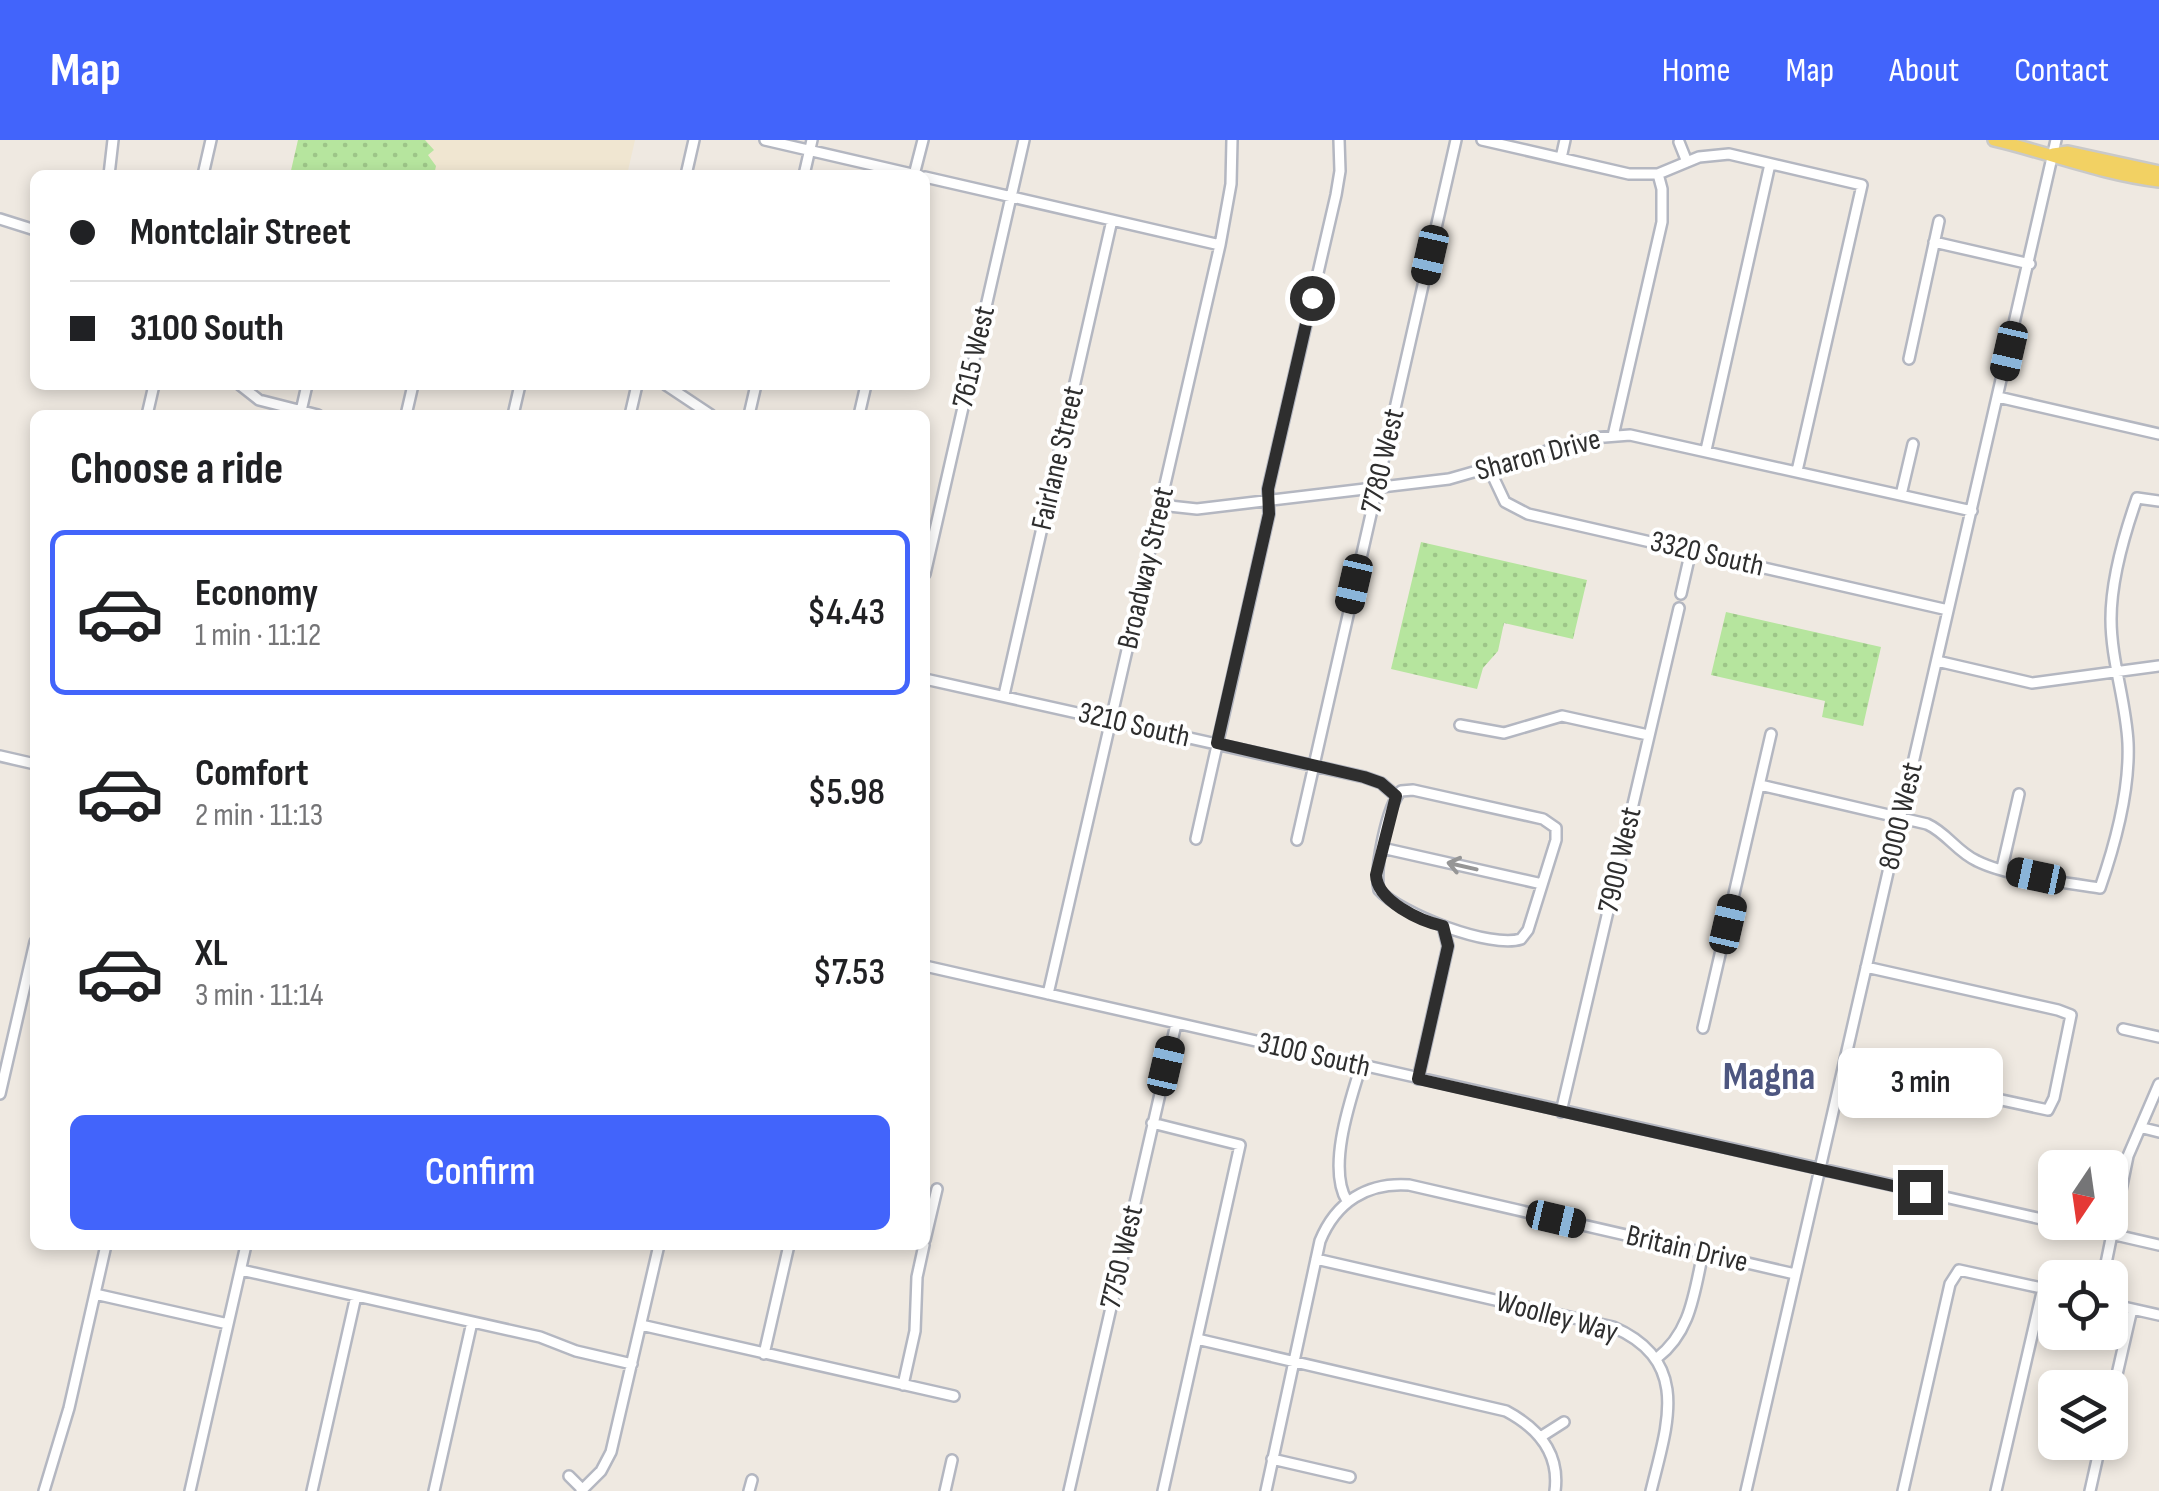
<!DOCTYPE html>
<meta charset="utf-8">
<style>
:root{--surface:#fff;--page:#f2f2f2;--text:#202124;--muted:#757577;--line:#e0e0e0;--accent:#4264fb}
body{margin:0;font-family:"Sofia Sans Condensed",sans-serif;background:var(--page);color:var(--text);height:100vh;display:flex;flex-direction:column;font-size:38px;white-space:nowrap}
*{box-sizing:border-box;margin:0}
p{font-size:32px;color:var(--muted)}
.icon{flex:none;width:55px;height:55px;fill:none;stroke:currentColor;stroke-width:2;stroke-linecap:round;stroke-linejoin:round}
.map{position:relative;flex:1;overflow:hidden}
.details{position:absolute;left:30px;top:270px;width:900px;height:840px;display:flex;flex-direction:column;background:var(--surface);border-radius:15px;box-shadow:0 5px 15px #0003}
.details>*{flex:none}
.hud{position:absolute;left:30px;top:30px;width:900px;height:220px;border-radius:15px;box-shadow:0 5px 15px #0003;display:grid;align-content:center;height:220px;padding:0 40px;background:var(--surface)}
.needle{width:65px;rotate:193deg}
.fabs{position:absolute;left:2038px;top:1010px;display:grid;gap:20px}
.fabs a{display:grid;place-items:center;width:90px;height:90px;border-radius:15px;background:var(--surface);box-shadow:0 5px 15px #0003;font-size:50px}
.end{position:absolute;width:45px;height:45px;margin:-22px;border:12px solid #2e2e2e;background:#fff;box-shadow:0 0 0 5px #fff}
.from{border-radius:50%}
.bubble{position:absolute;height:70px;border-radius:15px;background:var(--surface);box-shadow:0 5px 15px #0003;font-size:32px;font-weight:600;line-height:70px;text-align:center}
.car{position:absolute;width:30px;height:60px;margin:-30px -15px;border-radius:12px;box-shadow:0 0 8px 2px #0007;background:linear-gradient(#222 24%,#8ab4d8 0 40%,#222 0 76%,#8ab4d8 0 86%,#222 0)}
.hud b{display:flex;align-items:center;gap:35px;height:95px;font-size:38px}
.hud b+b{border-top:2px solid var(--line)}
.hud i{width:25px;height:25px;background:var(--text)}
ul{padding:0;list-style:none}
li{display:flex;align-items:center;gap:30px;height:165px;margin:0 20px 15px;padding:0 20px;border:5px solid transparent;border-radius:15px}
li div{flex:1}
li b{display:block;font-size:38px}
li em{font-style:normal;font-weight:600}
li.active{border-color:var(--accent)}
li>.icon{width:90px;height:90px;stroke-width:1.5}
h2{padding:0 40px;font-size:45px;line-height:120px}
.button{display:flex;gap:20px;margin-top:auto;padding:20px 40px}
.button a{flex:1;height:115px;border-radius:15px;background:var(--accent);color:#fff;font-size:40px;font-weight:600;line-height:115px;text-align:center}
header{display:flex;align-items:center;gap:60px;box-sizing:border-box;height:140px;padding:0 50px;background:var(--accent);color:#fff}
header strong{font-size:48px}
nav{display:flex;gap:55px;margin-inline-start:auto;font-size:35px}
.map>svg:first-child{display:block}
</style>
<header>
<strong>Map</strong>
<nav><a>Home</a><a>Map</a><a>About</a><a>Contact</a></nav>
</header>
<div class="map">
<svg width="2159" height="1351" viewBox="0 0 2159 1351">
<defs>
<pattern id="grass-dots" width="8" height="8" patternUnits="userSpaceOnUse" patternTransform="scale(2.5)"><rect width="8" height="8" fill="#b6e59e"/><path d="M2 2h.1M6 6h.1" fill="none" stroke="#9dc588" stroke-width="1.8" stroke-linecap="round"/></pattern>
</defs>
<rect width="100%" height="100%" fill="#efe9e1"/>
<path fill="#f0e6d1" d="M298 0H635L627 35H290Z"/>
<path fill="url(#grass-dots)" d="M298 0H425L434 10 428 15 436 26 434 35H290Z
M1421 402 1587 440 1573 499 1504 483 1498 511 1483 528 1477 549 1391 529Z
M1726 472 1881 507 1863 586 1822 577 1825 561 1711 535Z"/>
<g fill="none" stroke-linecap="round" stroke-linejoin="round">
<g stroke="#b4b7c1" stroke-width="14">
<path id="minor" d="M765 0 916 35
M1482 0 1629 34H1658L1699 17 1729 14 1862 45 1797 331
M1679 2 1687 22
M1561 18 1565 0
M109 35 113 0
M203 35 211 0
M686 35 694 0
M804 35 812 0
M914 35 923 0
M925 37 1220 105
M0 79 35 90
M1934 102 2030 124
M1909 219 1939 81
M240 245 259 260 318 275
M666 245 711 275
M1998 257 2159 294
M301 271 307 245
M147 275 154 245
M406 275 413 245
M513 275 520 245
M630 275 637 245
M749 275 756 245
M859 275 866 245
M1613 296 1662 82V49L1658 34
M1706 310 1770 24
M1489 328 1505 362 1528 374 1948 470
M1901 355 1913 304
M1160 365 1197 369 1449 339 1592 298 1630 295 1972 371
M925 434 1024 0
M1681 454 1691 410
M1937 521 2032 543 2159 526
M925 539 1364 637 1381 643 1396 656
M1004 555 1112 80
M1460 585 1504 593 1562 576 1648 595
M0 616 35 624
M1760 645 1927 684C1947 693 1957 712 1977 721 2007 736 2067 743 2100 748 2116 702 2130 651 2128 603 2126 561 2111 521 2111 479 2111 440 2124 395 2137 358L2159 361
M1413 650 1543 679 1556 688V700L1528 790 1521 799C1491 809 1400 774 1379 750 1374 730 1387 666 1401 651Z
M1196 699 1269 374 1268 349 1336 55 1340 31 1339 0
M1297 700 1456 0
M1382 708 1542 744
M2002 728 2019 654
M925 826 2055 1082
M1048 854 1220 105 1231 44 1232 0
M1703 888 1771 594
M2123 889 2159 897
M1844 926 2048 970 2054 958 2071 875 2058 870 1866 827
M1418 939 1448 806 1443 786
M0 954 35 802
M1561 972 1679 468
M1152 983 1240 1005 1163 1351
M2143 988 2159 992
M1347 1061C1327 1028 1350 961 1361 926
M2059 1082 2159 1105
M925 1100 937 1049
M1316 1119 1613 1187C1692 1221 1667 1285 1651 1351
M241 1130 540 1197 576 1211 632 1224
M2103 1138 2128 1016 2159 944
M95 1154 228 1184
M2110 1164 2159 1175
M641 1185 954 1256
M1197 1199 1506 1271C1538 1288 1560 1313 1555 1351
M764 1214 789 1105
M1657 1218C1691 1192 1694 1153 1703 1113
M903 1245 915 1191 917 1137 924 1105
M2110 1265 2132 1169
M1542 1296 1564 1282
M1272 1319 1350 1337
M569 1336 583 1350
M44 1351 69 1268 106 1105
M190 1351 246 1105
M312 1351 356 1156
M434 1351 472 1182
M581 1351 601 1331 611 1312 659 1105
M749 1351 752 1340
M945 1351 952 1320
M1069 1351 1176 884
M1266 1351 1320 1101C1336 1062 1367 1042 1409 1045L1795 1134
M1746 1351 2056 0
M1903 1351 1950 1144 1959 1130 2055 1151
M1996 1351 2043 1148
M2090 1351 2101 1302"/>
</g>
<g stroke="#c9c9c9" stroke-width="16">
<path id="major" d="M1994 0C2050 13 2101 34 2159 41
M2053 14 2068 12 2159 32"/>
</g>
<use href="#minor" stroke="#fff" stroke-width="9"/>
<use href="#major" stroke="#f2d163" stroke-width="11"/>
</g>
<defs><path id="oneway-shaft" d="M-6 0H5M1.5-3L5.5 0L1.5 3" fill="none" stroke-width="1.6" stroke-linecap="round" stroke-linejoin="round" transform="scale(2.5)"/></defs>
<use stroke="#969696" href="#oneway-shaft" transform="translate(1462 726) rotate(-167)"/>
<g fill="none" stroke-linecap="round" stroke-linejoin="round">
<path stroke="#2e2e2e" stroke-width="12" d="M1312 158 1268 349 1269 374 1217 603 1364 637 1381 643 1396 656 1376 735C1377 761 1420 781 1443 786L1448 806 1418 939 1920 1052"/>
</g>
<g text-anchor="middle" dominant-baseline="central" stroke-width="8" stroke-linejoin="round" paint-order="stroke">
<g font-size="30" fill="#2e2e2e" stroke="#fff">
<text transform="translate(974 217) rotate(-77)">7615 West</text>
<text transform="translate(1538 315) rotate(-15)">Sharon Drive</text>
<text transform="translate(1058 318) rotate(-77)">Fairlane Street</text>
<text transform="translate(1383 321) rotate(-77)">7780 West</text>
<text transform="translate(1707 414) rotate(13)">3320 South</text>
<text transform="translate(1146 428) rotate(-77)">Broadway Street</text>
<text transform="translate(1134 585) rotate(13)">3210 South</text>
<text transform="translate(1901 676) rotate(-77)">8000 West</text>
<text transform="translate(1620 720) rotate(-77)">7900 West</text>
<text transform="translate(1314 915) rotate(13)">3100 South</text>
<text transform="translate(1687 1109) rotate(13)">Britain Drive</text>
<text transform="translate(1122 1117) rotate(-77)">7750 West</text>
<text transform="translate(1557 1177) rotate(15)">Woolley Way</text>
</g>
<g font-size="40" font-weight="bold" fill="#4d5680" stroke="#fff">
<text x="1769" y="937">Magna</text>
</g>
</g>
</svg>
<div class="fabs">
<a><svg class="needle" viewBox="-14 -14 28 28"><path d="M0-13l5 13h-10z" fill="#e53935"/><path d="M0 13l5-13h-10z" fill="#757577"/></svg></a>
<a><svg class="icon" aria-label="locate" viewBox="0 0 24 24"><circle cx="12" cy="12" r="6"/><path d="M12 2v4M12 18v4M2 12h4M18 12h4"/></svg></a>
<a><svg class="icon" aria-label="layers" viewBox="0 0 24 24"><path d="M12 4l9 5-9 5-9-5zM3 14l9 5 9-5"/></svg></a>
</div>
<i class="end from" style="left:1312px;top:158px"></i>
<i class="end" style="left:1920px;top:1052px"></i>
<div class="bubble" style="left:1838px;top:908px;width:165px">3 min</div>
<i class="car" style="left:1430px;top:115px;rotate:193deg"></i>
<i class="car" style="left:2009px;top:211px;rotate:193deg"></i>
<i class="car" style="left:1354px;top:444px;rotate:193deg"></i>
<i class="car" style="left:2036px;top:736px;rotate:282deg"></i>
<i class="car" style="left:1728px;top:784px;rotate:13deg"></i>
<i class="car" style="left:1166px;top:926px;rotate:13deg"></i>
<i class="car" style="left:1556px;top:1079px;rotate:103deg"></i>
<div class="hud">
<b><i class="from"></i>Montclair Street</b>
<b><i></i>3100 South</b>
</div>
<section class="details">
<h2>Choose a ride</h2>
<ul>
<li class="active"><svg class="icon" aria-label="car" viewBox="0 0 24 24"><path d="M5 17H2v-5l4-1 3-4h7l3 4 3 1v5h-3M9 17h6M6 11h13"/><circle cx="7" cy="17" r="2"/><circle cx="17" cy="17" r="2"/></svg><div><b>Economy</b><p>1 min · 11:12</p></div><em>$4.43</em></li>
<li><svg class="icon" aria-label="car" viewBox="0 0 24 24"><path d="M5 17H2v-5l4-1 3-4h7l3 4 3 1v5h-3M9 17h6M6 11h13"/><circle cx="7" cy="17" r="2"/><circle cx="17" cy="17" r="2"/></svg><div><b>Comfort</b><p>2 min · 11:13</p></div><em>$5.98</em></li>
<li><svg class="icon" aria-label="car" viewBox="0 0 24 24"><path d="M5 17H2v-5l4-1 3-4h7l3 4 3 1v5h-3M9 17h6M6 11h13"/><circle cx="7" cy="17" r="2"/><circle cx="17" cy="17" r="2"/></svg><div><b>XL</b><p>3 min · 11:14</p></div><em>$7.53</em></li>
</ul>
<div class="button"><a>Confirm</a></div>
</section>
</div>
